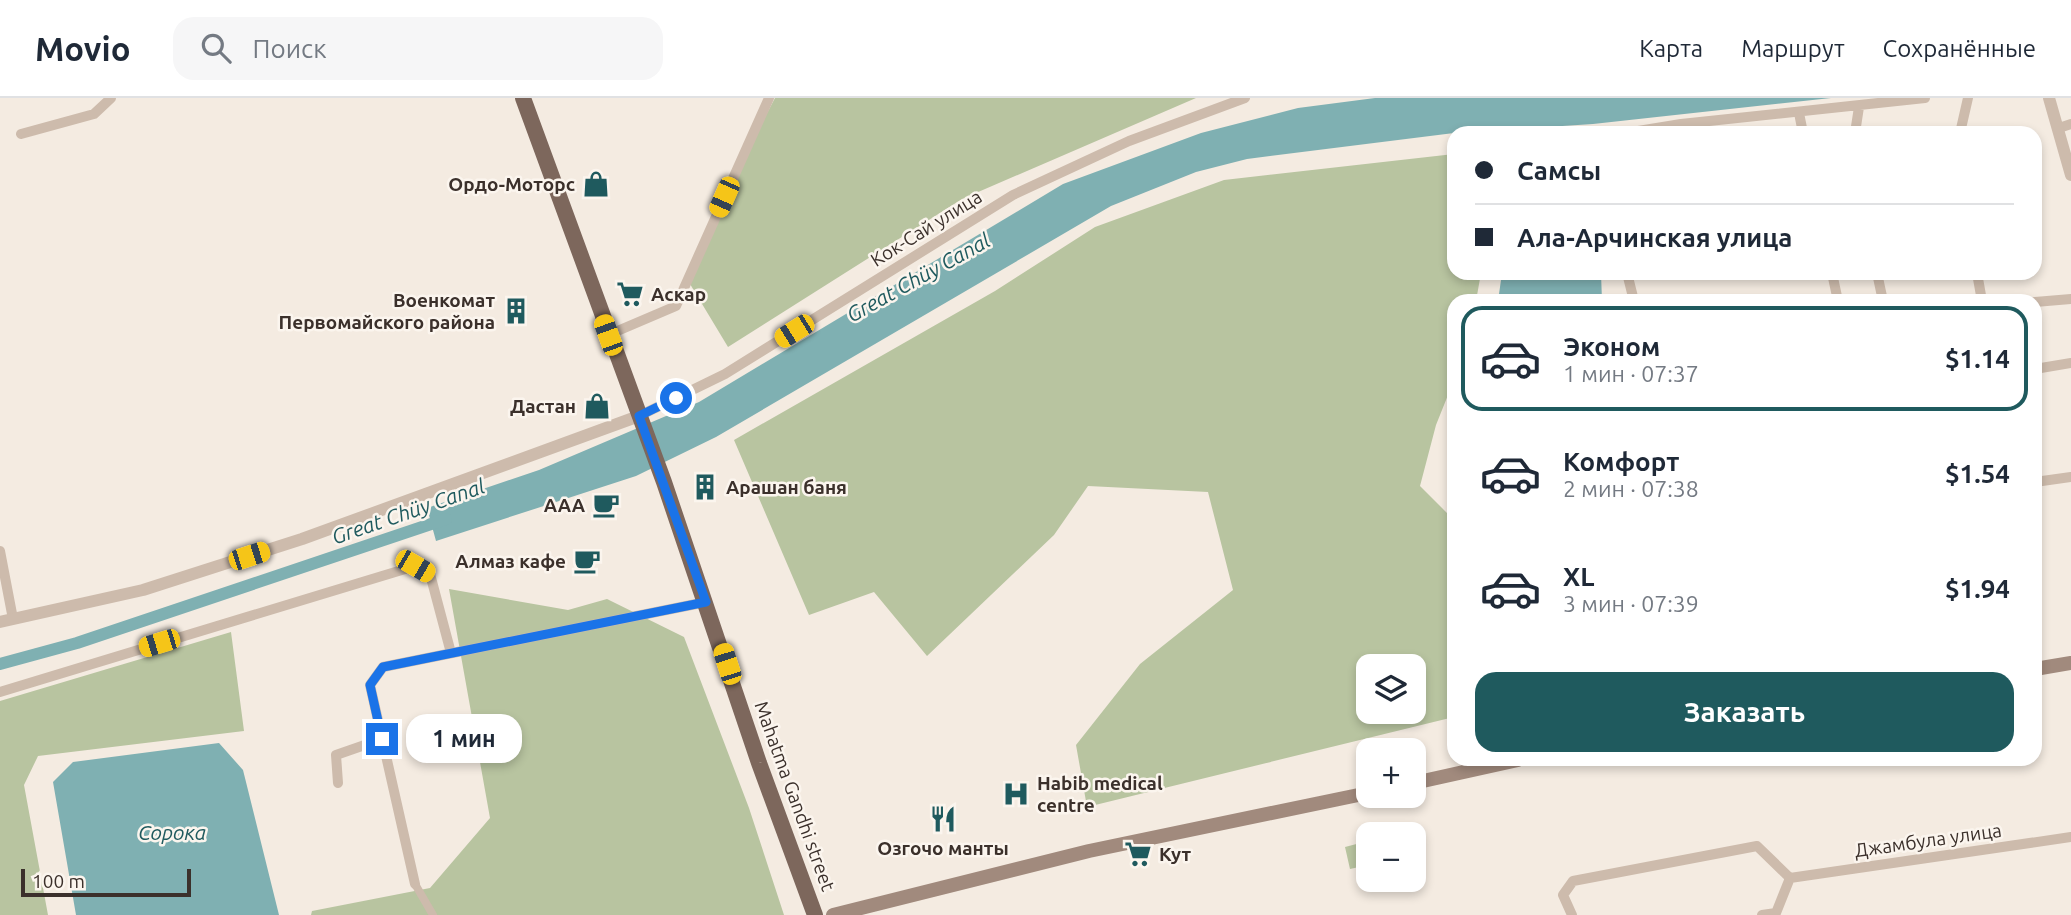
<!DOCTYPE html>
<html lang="ru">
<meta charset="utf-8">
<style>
:root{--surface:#fff;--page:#f6f6f7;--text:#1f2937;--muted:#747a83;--line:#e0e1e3;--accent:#1f5a5e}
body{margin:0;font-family:Ubuntu,sans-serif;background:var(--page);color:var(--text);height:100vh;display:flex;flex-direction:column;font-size:26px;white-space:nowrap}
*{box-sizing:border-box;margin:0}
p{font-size:23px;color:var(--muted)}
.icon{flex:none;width:38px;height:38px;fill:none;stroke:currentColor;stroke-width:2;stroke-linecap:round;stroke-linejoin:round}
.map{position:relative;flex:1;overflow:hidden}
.details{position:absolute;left:1447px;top:196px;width:595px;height:472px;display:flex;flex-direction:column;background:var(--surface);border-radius:21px;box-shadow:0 4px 10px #0003}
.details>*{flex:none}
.guide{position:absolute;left:1447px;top:28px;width:595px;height:154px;border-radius:21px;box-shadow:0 4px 10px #0003;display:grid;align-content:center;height:154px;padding:0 28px;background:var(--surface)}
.tools{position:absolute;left:1356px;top:556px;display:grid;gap:14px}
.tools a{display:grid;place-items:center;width:70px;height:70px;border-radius:14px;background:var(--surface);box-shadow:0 4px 10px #0003;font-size:35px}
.scale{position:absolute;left:21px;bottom:18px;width:170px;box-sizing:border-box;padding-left:7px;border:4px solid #3b302b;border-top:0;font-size:19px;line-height:24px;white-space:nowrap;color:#3b302b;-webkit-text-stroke:5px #fbf5ee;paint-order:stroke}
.end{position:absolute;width:32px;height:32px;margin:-16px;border:9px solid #1a73e8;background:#fff;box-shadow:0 0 0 4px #fff}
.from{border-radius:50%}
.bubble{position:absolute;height:49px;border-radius:21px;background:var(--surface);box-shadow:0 4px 10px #0003;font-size:23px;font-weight:700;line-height:49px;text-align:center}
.car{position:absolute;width:21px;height:42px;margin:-21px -10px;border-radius:9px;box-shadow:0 0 5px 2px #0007;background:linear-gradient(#f5c518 24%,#345 0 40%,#f5c518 0 76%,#345 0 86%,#f5c518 0)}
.guide b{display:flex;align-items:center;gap:24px;height:66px;font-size:26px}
.guide b+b{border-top:2px solid var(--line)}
.guide i{width:18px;height:18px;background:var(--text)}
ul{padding:12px 0 0;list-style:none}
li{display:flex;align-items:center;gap:21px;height:105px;margin:0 14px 10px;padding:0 14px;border:4px solid transparent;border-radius:21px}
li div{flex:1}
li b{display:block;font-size:26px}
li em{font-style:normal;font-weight:700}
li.selected{border-color:var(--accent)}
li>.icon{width:63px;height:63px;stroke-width:1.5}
.button{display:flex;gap:14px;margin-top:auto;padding:14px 28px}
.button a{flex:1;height:80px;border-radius:21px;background:var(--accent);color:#fff;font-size:28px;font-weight:700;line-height:80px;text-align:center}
header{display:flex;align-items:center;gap:42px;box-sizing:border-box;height:98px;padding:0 35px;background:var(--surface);border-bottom:2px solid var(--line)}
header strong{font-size:33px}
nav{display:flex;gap:38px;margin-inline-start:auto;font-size:24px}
.search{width:490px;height:63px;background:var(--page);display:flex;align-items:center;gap:18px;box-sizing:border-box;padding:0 24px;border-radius:21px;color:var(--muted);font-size:26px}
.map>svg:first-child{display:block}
</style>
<header>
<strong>Movio</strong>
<div class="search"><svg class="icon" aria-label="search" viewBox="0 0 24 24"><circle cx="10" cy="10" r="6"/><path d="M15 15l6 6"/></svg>Поиск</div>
<nav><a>Карта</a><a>Маршрут</a><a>Сохранённые</a></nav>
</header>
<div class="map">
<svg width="2071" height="817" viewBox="0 0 2071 817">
<rect width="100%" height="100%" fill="#f4ebe1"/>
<path fill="#b8c4a0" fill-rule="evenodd" d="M775 0H1196L962 101 728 249 690 186 754 40Z
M1454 56V175H1481L1476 203H1454V282L1436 327 1420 388 1454 422V619L1087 709 1076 647 1140 566 1233 492 1208 394 1088 388 1054 437 927 558 874 494 809 517 734 342 995 193 1095 129 1224 82ZM1368 569H1414V614H1368Z
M449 491 568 512 607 501 684 539 749 710 784 817H311L312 813 430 790 490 720Z
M231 534 244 633 38 658 24 687 48 817H0V603Z
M1368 743V767L1350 771 1345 749Z"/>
<path fill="#7fb0b2" d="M1375 0H1831L1593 26 1454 35 1247 61 1196 74 1111 108 716 339 636 378 436 443 427 410 539 372 699 304 1063 86 1201 35 1298 10Z
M1502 175H1601L1602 203H1498Z
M219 645 243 672 279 817H76L53 684 73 664Z"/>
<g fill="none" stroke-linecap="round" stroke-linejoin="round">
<path stroke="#7fb0b2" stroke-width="12" d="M0 566 77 545 446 421"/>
<path stroke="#cdbbac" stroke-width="8" d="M415 786 433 817"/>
<path stroke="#cdbbac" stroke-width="10" d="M1799 15 1803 35
M2059 30 2071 26
M1626 35 1681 26 1925 0
M1855 35 1859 9
M1960 35 1968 0
M21 36 94 16 111 0
M1627 175 1634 203
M1832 175 1838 203
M1877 175 1883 203
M1977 175 1982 203
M2035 204 2071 201
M608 237 676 208 769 0
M2035 271 2071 265
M639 318 725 276 1013 97 1129 43 1245 0
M2035 384 2071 379
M0 453 13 521
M0 594 415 468 430 476 451 555
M338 685 336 657 382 641
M1790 780 2071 739
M415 786 370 587 383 569 706 504
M1572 817 1563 797 1573 783 1757 748 1790 780
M1762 817 1776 815 1790 780"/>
<path stroke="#cdbbac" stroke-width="12" d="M2049 0 2071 77
M0 524 143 492 302 441 639 318"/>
<path stroke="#a18a7d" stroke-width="14" d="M2035 571 2071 565
M1414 685 1518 662
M833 817 1089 753 1368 695"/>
<path stroke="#7d675c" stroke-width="16" d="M523 0 664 384 759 665 815 817"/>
</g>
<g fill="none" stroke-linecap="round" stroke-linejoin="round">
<path stroke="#1a73e8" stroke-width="9" d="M382 641 370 587 383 569 706 504 639 318 676 300"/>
</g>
<defs>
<g id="shop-bare" transform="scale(2.1)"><path d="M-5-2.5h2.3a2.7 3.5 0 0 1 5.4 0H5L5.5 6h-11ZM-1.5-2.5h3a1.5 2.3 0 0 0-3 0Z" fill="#1f5a5e" stroke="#fbf5ee" stroke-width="2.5" paint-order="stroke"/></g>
<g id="supermarket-bare" transform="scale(2.1)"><path d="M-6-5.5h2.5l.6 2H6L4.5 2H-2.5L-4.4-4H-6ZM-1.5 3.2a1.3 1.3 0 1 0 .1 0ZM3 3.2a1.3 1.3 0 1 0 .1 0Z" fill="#1f5a5e" stroke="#fbf5ee" stroke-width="2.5" paint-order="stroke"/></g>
<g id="building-bare" transform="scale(2.1)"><path d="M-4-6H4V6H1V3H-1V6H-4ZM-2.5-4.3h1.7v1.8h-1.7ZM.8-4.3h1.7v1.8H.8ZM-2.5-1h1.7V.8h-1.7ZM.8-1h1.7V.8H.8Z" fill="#1f5a5e" stroke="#fbf5ee" stroke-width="2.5" paint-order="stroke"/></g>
<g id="cafe-bare" transform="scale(2.1)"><path d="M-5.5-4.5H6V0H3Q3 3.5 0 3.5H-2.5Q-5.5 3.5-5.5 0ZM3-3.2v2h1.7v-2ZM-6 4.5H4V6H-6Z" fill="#1f5a5e" stroke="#fbf5ee" stroke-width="2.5" paint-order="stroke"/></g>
<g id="hospital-bare" transform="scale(2.1)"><path d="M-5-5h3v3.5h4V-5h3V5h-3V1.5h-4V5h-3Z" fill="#1f5a5e" stroke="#fbf5ee" stroke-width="2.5" paint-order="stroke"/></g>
<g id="restaurant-bare" transform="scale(2.1)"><path d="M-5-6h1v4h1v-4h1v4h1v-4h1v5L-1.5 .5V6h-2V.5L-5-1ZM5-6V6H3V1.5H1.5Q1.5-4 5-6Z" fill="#1f5a5e" stroke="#fbf5ee" stroke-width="2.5" paint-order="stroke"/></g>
</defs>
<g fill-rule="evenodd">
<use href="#shop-bare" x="596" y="86"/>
<use href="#supermarket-bare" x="630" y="196"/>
<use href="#building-bare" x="516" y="213"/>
<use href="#shop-bare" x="597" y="308"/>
<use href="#building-bare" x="705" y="389"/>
<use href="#cafe-bare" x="606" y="407"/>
<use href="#cafe-bare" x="587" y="463"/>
<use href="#hospital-bare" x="1016" y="696"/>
<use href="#restaurant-bare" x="943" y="721"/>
<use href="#supermarket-bare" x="1138" y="756"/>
</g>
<g text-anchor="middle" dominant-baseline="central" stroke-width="5" stroke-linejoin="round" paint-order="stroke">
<g font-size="19" font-weight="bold" fill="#3b302b" stroke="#fbf5ee" text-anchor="end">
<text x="575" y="86">Ордо-Моторс</text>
<text x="651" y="196" text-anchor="start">Аскар</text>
<text x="495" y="202">Военкомат<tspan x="495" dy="22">Первомайского района</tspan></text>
<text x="576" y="308">Дастан</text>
<text x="726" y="389" text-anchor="start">Арашан баня</text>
<text x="585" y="407">ААА</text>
<text x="566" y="463">Алмаз кафе</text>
<text x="1037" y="685" text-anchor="start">Habib medical<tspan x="1037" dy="22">centre</tspan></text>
<text x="943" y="750" text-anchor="middle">Озгочо манты</text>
<text x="1159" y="756" text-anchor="start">Кут</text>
</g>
<g font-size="19" fill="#3b302b" stroke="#fbf5ee">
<text transform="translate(926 130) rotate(-32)">Кок-Сай улица</text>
<text transform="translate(795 698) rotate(70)">Mahatma Gandhi street</text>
<text transform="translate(1928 742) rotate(-8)">Джамбула улица</text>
</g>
<g font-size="21" font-style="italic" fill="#1f5a5e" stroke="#fbf5ee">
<text transform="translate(918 179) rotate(-29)">Great Chüy Canal</text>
<text transform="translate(408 413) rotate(-19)">Great Chüy Canal</text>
<text x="172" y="734">Сорока</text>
</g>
</g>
</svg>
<div class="tools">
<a><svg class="icon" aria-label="layers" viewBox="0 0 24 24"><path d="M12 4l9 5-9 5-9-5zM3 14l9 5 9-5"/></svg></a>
<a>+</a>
<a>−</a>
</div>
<div class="scale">100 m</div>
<i class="end from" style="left:676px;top:300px"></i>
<i class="end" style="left:382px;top:641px"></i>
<div class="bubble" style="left:406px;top:616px;width:116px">1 мин</div>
<i class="car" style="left:724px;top:99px;rotate:204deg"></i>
<i class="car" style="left:794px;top:233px;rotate:238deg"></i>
<i class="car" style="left:608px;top:237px;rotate:340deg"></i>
<i class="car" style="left:249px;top:458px;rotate:72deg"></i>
<i class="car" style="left:415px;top:468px;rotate:120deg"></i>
<i class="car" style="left:159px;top:545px;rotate:253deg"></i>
<i class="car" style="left:727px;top:566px;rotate:342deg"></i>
<div class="guide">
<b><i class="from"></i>Самсы</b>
<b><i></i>Ала-Арчинская улица</b>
</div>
<section class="details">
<ul>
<li class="selected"><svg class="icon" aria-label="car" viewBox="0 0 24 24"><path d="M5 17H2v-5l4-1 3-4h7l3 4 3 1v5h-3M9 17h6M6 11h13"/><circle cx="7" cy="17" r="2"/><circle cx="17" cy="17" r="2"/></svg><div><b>Эконом</b><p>1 мин · 07:37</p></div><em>$1.14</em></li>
<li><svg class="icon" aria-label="car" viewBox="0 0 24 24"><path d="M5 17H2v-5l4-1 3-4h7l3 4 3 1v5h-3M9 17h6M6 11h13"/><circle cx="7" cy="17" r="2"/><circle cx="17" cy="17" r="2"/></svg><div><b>Комфорт</b><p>2 мин · 07:38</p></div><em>$1.54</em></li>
<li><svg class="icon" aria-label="car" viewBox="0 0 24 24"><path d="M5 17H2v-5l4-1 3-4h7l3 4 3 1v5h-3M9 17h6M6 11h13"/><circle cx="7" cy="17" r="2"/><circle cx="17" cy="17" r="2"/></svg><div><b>XL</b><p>3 мин · 07:39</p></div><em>$1.94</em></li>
</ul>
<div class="button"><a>Заказать</a></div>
</section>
</div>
